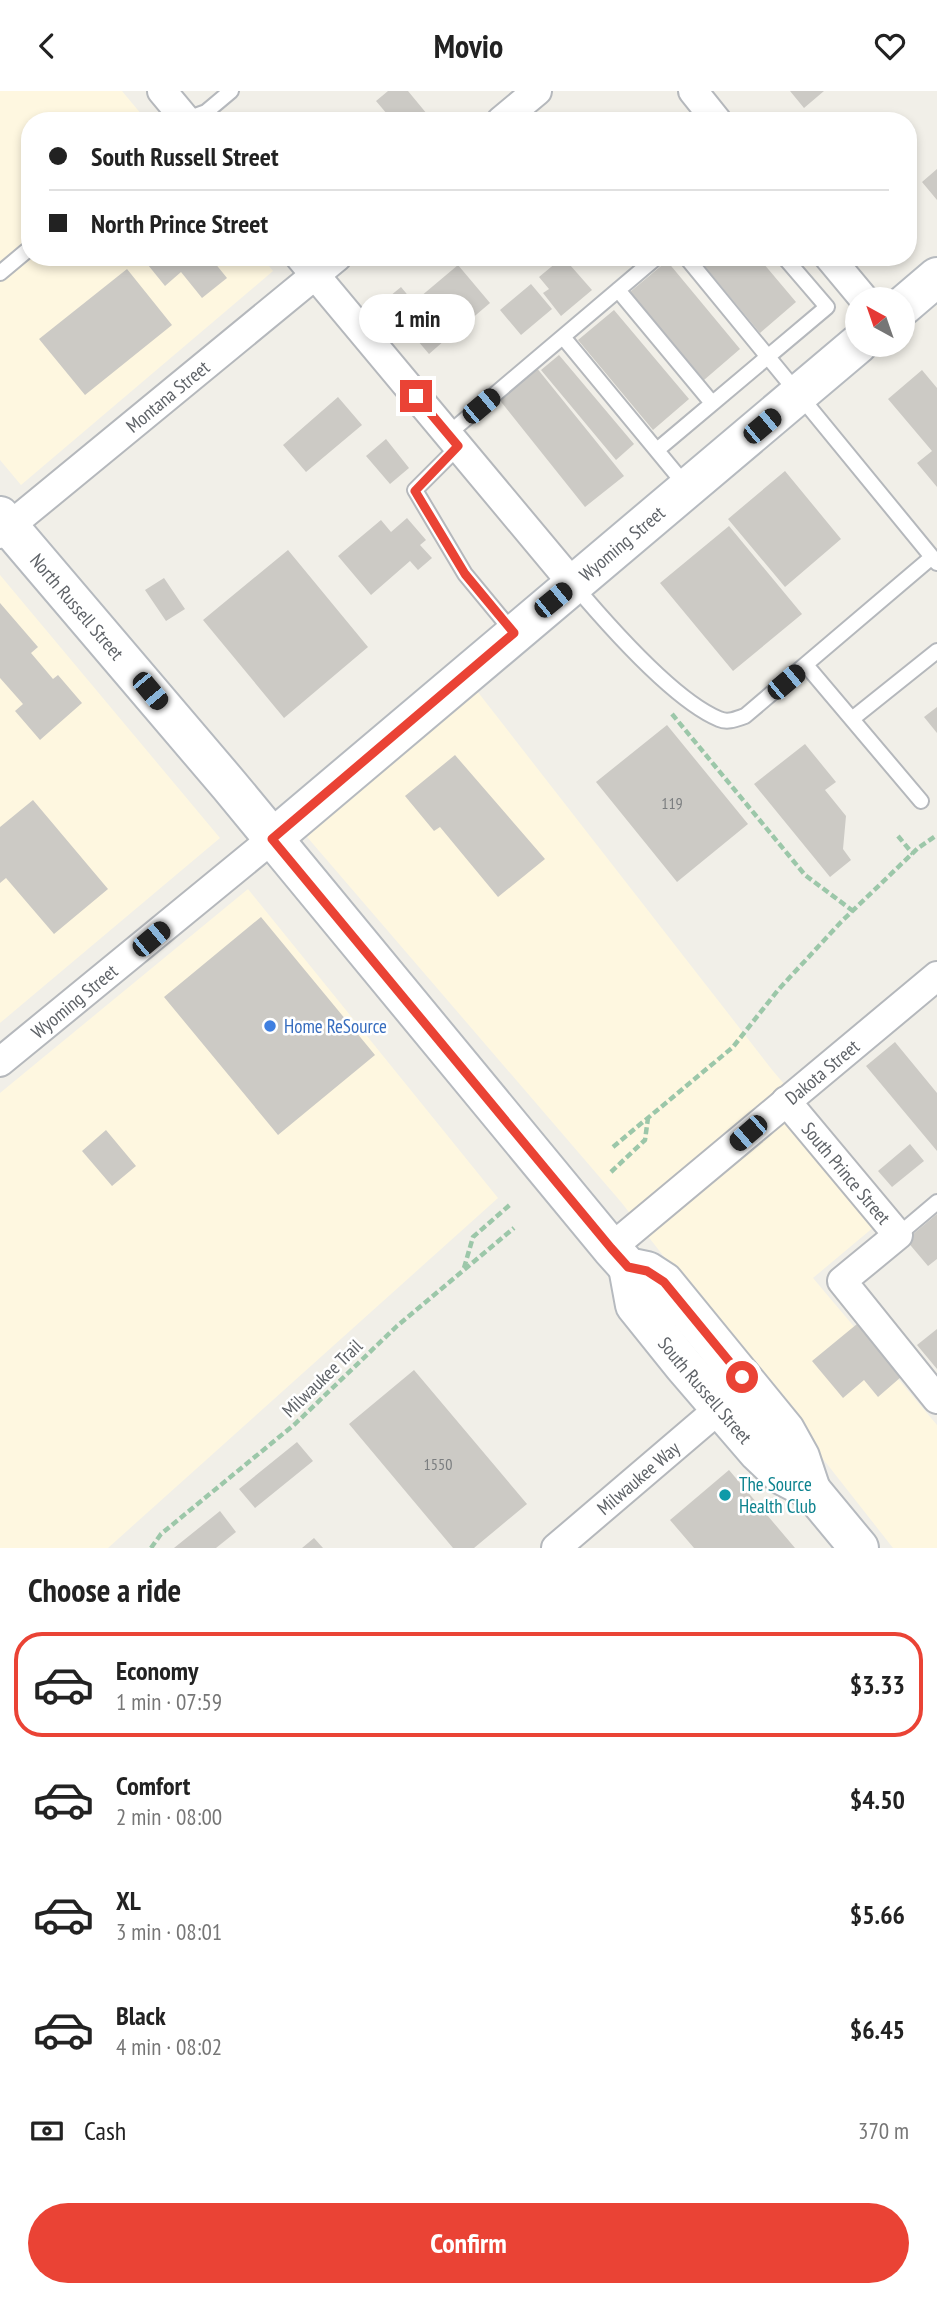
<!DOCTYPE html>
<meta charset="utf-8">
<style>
:root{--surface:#fff;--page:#f2f2f2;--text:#222;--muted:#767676;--line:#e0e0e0;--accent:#ea4335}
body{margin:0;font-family:"PT Sans Narrow",sans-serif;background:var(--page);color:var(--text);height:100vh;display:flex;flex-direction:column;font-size:26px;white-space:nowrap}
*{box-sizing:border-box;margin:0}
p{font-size:23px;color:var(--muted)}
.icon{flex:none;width:38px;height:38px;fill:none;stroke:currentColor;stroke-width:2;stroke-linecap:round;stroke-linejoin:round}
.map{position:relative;height:1457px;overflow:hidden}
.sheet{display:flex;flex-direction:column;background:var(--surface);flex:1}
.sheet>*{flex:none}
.hud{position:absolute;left:21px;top:21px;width:896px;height:154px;border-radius:28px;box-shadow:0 4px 10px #0003;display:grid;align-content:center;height:154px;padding:0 28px;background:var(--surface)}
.needle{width:46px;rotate:320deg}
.controls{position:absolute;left:845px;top:196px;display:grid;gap:14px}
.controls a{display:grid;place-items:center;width:70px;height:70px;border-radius:50%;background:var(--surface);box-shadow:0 4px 10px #0003;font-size:35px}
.end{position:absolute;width:32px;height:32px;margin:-16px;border:9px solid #ea4335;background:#fff;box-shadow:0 0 0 4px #fff}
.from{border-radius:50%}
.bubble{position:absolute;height:49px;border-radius:24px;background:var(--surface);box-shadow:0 4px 10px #0003;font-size:23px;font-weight:700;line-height:49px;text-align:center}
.car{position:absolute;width:21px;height:42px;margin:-21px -10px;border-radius:9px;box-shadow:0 0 5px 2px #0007;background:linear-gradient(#222 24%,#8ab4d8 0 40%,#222 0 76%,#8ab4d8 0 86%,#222 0)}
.hud b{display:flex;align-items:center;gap:24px;height:66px;font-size:26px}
.hud b+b{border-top:2px solid var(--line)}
.hud i{width:18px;height:18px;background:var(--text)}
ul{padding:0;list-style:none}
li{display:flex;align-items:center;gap:21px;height:105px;margin:0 14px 10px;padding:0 14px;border:4px solid transparent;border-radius:28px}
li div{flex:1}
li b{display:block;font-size:26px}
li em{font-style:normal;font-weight:700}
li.on{border-color:var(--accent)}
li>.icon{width:63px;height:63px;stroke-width:1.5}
h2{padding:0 28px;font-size:32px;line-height:84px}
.pay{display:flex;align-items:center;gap:18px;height:77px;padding:0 28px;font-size:26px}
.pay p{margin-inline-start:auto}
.primary-button{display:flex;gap:14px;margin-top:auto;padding:14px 28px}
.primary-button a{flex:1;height:80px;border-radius:42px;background:var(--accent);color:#fff;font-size:28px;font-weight:700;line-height:80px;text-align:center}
header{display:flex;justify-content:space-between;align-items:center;height:91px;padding:0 28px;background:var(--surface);font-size:32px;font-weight:700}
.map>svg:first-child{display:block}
</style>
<header><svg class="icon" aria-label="back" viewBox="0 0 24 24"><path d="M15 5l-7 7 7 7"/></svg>Movio<svg class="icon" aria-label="heart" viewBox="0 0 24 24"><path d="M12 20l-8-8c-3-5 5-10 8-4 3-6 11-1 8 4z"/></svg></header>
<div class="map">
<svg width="937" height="1457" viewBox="0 0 937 1457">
<rect width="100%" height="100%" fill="#f1efe8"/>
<path fill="#fef7e0" d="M0 0H122L147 30H30V166H262L273 180 21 394 0 369Z
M0 484 220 747 0 932Z
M456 573 773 980 893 1120 813 1187 937 1334V1457H893L621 1111 283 718Z
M248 798 498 1107 108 1457H0V1002Z"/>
<path fill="#cccac5" d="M388 0H408L427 23 419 30H393L376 10Z
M790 0H824L804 17Z
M937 78V109L922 91Z
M148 166H177L182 173 189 166H210L227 187 202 207 181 181 165 195 144 169Z
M563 166 592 199 561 225 543 202 549 198 539 186Z
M697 166H758L796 211 760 242Z
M667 170 740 258 704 289 630 201Z
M458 174 490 212 463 235 449 218 438 228 420 206Z
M127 178 172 234 85 304 39 248Z
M531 193 552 218 521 244 500 219Z
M401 196 445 249 429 263 384 210Z
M614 219 689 308 653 339 578 249Z
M559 264 634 353 616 369 541 279Z
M536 276 624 385 585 416 498 307Z
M922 279 937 297V396L917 372 932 360 888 308Z
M338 306 362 334 306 381 283 354Z
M386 348 409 377 390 393 366 365Z
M785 380 841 448 785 496 728 428Z
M407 427 426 449 420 454 432 467 418 479 410 470 371 504 338 465 381 429 391 441Z
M729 435 802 523 733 580 660 492Z
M288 459 368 556 284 627 203 529Z
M164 487 185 518 166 530 145 499Z
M0 512 38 556 31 562 53 588 58 584 82 612 40 649 15 620 23 613 0 587Z
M937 616V642L924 626Z
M667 634 748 733 677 791 596 691Z
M805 653 836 691 825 699 846 725 843 758 851 769 830 786 754 693Z
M455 664 545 768 498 806 440 736 434 740 405 705Z
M33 709 108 798 54 843 6 787 0 792V736Z
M261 826 375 964 278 1044 164 906Z
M895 951 937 1002V1060L866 975Z
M106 1039 136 1075 112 1095 82 1060Z
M910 1053 924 1070 892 1096 878 1080Z
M937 1123V1168L928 1175 906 1149Z
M857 1233 901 1286 878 1306 864 1289 843 1307 812 1270Z
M937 1238V1278L917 1254Z
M414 1279 527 1413 474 1457H453L349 1333Z
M297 1351 313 1370 255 1417 239 1398Z
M729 1379 795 1457H694L670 1429Z
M220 1420 236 1441 216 1457H174Z
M314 1447 323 1457H302Z"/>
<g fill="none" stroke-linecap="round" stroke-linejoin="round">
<g stroke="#b5b8bc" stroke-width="18">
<path id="lane" d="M184 29 206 21 231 0
M686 166 937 472
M0 182 30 157
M618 199 712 312
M563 246 687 396
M448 343 657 166
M459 355 415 399 465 483 513 541
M657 359 827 216 784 166
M574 494C607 533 673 609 719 628 728 632 736 628 745 625L932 466
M806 574 921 710
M852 628 937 560
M898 1144 937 1111"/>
</g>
<g stroke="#b5b8bc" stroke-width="32">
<g id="street">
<path d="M162 0 187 30"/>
<path d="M693 0 717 30"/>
<path d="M501 30 537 0"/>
<path d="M300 166 573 493"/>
<path d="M829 166 864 208"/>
<path id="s1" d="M0 443 337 166"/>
<path id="s2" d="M0 971 272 748"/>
<path id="s3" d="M786 1010 898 1144 842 1190 937 1308"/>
<path id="s4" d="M611 1157 937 885"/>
<path id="s5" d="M556 1457 720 1317"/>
</g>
</g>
<g stroke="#b6babf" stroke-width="42">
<g id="secondary">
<path d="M903 215 937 186"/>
<path id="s6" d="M0 425 229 694 611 1157 628 1176 647 1180 664 1191 785 1339 800 1366 811 1399"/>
<path id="s7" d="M272 748 858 253"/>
<path id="s8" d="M628 1176 635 1214 684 1275 758 1361 782 1384 811 1399"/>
<path d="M796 1381 859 1457"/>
</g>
</g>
<path stroke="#9cc7a9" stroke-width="4.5" stroke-dasharray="7 3.5" stroke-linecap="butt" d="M672 623 805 784 853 820
M898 745 913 763
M613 1056 733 956 778 899 841 831 918 757 937 744
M611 1081 645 1049 648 1027
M464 1177 473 1146 512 1112
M151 1457 161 1443 295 1333 397 1235 514 1137"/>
<use href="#lane" stroke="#fff" stroke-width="14"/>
<use href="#street" stroke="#fff" stroke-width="28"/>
<use href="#secondary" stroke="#fff" stroke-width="38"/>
</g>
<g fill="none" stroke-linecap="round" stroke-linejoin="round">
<path stroke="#ea4335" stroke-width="9" d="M416 305 458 355 415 400 465 483 514 542 272 748 611 1157 628 1176 647 1180 664 1191 742 1286"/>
</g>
<circle fill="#3f7fe0" stroke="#fff" stroke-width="2.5" cx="270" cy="935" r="7"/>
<circle fill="#0f9aa8" stroke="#fff" stroke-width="2.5" cx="725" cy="1404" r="7"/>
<g text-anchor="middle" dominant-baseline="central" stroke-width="5" stroke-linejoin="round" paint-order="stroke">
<g font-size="16" fill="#7a7d7f">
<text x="672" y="712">119</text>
<text x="438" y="1373">1550</text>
</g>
<g font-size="19" fill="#5f6368" stroke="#fff">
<text stroke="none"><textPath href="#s1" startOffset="217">Montana Street</textPath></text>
<text stroke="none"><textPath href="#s7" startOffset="458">Wyoming Street</textPath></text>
<text stroke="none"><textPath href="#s6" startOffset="119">North Russell Street</textPath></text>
<text stroke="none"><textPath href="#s2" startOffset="96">Wyoming Street</textPath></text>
<text stroke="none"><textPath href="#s4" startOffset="275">Dakota Street</textPath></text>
<text stroke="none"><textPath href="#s3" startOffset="94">South Prince Street</textPath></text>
<text transform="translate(322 1287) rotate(-44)">Milwaukee Trail</text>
<text stroke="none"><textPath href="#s8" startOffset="149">South Russell Street</textPath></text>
<text stroke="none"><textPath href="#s5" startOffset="108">Milwaukee Way</textPath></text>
</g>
<g font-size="19" fill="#366cbe" stroke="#fff" text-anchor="start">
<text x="284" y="935">Home ReSource</text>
</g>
<g font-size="19" fill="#0d838f" stroke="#fff" text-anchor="start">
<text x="739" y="1393">The Source<tspan x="739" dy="22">Health Club</tspan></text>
</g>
</g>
</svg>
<div class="controls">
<a><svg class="needle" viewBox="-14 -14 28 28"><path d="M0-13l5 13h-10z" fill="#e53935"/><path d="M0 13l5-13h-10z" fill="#767676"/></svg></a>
</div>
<i class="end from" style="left:742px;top:1286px"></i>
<i class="end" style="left:416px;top:305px"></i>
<div class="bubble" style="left:359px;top:203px;width:116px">1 min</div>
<i class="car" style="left:481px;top:315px;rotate:50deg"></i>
<i class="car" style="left:762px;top:335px;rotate:50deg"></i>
<i class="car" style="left:553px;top:509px;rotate:51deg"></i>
<i class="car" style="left:786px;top:591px;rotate:50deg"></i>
<i class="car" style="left:150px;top:600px;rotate:140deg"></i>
<i class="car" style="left:151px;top:848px;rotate:50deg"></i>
<i class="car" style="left:748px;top:1042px;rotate:229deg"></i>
<div class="hud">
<b><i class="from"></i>South Russell Street</b>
<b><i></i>North Prince Street</b>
</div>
</div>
<section class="sheet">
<h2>Choose a ride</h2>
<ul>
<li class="on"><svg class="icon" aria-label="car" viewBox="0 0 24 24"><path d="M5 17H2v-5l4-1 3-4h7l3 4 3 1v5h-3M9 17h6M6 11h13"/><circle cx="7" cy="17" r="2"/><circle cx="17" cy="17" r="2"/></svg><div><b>Economy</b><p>1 min · 07:59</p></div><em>$3.33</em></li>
<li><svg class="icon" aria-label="car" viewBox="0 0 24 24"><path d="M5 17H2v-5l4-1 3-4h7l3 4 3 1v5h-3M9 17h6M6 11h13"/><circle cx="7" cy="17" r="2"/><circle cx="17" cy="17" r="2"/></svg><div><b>Comfort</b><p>2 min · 08:00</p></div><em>$4.50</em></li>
<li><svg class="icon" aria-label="car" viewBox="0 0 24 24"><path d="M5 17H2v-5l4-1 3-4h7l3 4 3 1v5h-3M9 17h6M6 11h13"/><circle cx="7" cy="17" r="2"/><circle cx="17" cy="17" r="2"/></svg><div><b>XL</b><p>3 min · 08:01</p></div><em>$5.66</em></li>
<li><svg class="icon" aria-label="car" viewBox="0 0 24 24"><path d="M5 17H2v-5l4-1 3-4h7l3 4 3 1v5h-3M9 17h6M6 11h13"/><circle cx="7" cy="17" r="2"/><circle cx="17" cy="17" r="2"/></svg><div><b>Black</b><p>4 min · 08:02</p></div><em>$6.45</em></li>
</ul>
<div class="pay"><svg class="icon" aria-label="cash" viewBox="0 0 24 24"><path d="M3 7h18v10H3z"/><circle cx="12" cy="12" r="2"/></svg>Cash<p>370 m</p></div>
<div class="primary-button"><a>Confirm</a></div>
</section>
